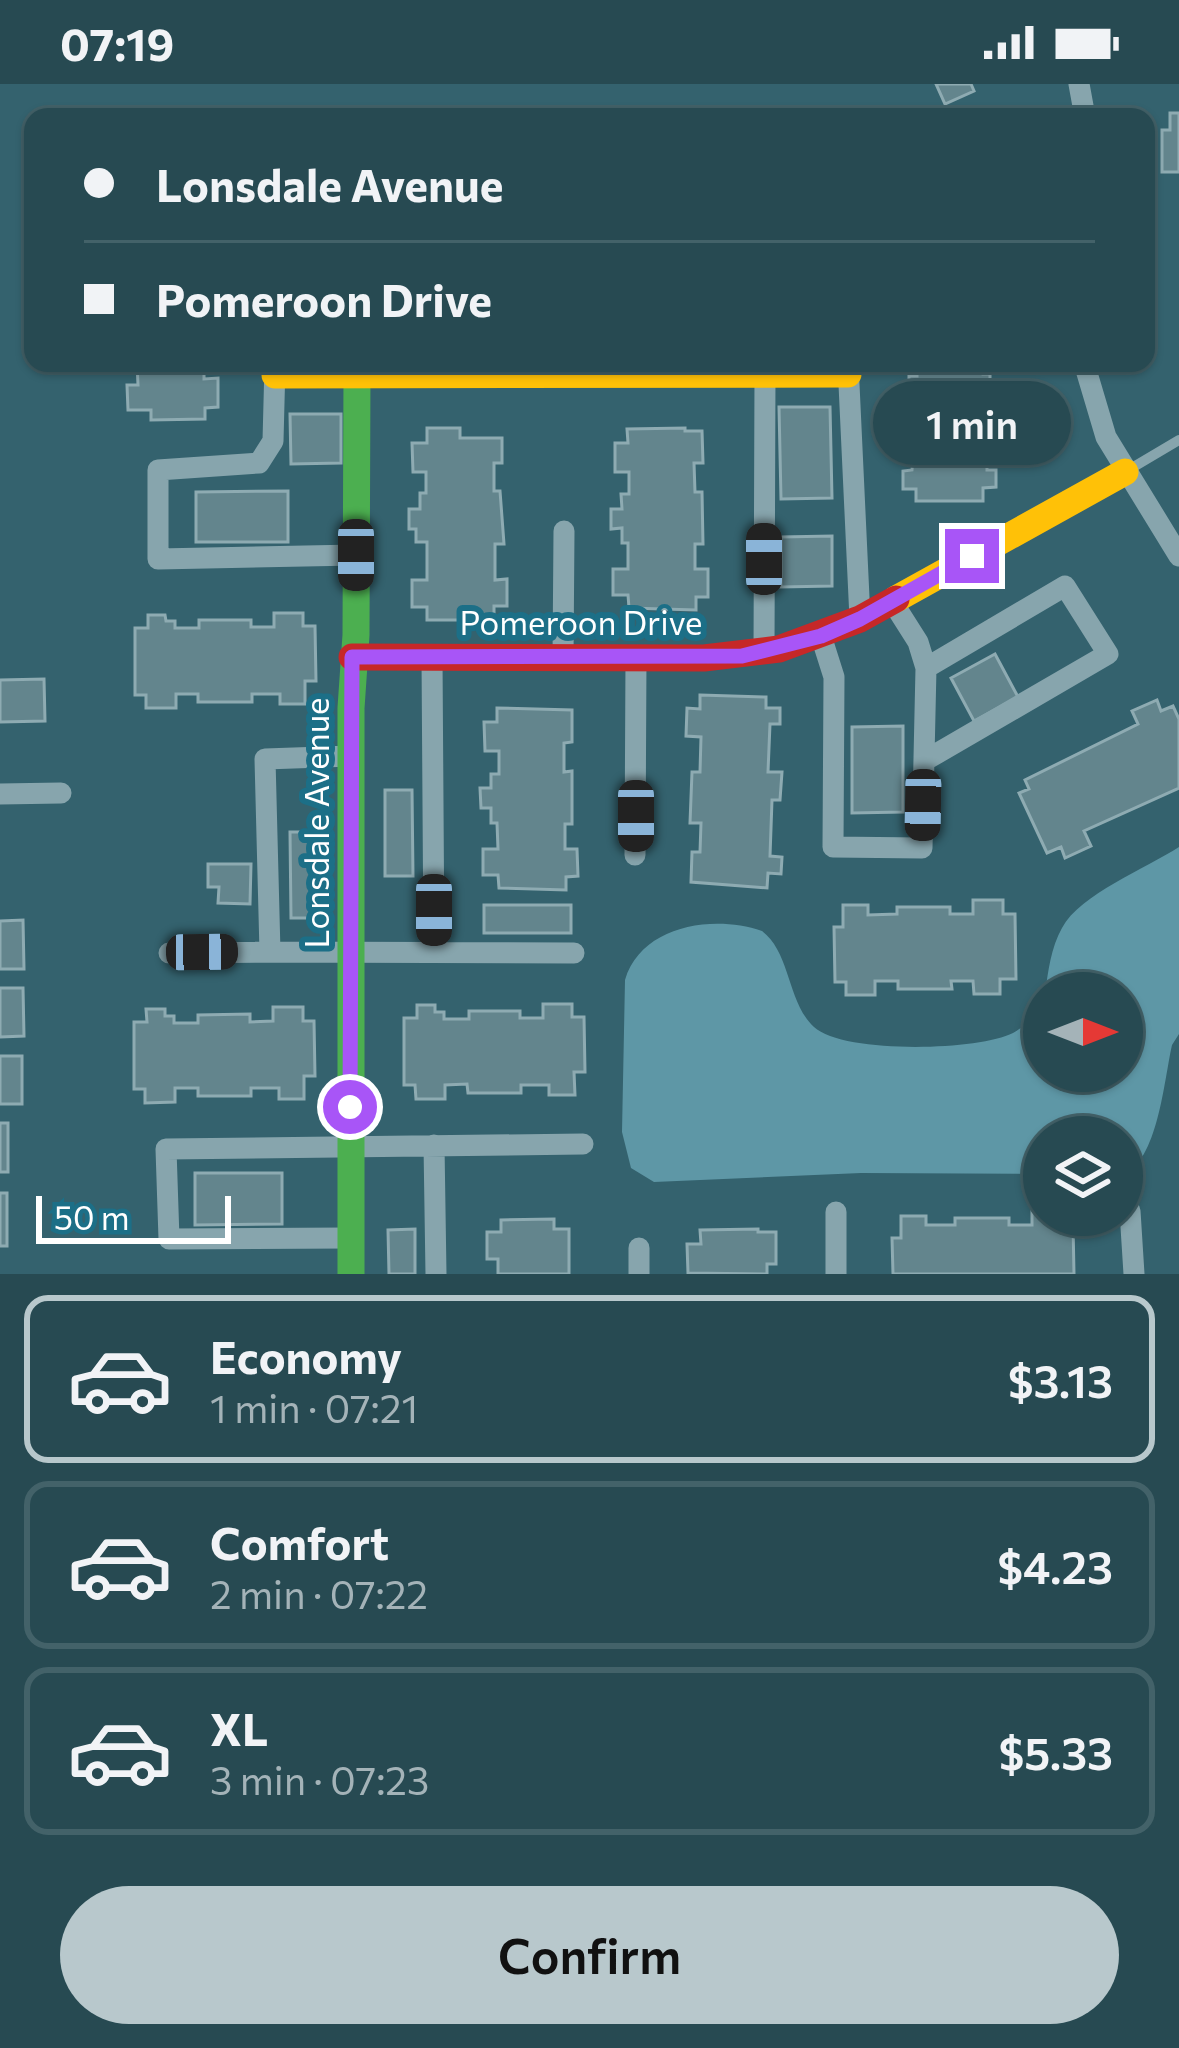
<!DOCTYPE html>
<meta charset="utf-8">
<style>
:root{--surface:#274a52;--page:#33545c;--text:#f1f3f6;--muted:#a4b3b8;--line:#436269;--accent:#b8c8cc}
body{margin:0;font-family:Commissioner,sans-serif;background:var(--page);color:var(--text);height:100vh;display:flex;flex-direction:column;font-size:45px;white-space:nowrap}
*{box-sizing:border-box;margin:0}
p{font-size:39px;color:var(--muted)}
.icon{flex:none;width:66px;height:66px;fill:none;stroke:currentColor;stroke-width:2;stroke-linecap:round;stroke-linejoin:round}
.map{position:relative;height:1190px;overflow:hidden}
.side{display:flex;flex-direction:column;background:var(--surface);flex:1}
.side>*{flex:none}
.top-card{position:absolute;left:24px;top:24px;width:1131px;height:264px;border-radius:24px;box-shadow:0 3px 9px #0004,0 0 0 3px var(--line);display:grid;align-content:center;height:264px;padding:0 60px;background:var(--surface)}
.needle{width:78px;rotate:90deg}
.buttons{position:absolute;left:1023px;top:888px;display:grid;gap:24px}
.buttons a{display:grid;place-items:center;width:120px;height:120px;border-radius:50%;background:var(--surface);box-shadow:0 3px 9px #0004,0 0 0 3px var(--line);font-size:60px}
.scale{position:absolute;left:36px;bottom:30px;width:195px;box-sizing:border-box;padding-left:12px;border:6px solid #fff;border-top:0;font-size:33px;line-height:42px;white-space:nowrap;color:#fff;-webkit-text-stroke:9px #1c6f87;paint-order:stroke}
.end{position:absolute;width:54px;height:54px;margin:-27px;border:15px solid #a855f7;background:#fff;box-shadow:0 0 0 6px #fff}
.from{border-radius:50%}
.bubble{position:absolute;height:84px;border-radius:42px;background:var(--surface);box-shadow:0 3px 9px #0004,0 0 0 3px var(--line);font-size:39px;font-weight:600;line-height:84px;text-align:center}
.car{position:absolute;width:36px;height:72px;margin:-36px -18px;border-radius:15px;box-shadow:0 0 9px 3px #0007;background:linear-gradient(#222 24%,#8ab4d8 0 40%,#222 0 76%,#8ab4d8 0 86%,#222 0)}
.top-card b{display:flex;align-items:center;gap:42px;height:114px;font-size:45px}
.top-card b+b{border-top:3px solid var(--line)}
.top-card i{width:30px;height:30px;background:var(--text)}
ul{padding:21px 0 0;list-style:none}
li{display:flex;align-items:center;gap:36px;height:168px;margin:0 24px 18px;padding:0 36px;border:6px solid var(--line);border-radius:24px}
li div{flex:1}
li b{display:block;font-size:45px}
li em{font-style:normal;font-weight:600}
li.selected{border-color:var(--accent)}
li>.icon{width:108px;height:108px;stroke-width:1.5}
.primary-button{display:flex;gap:24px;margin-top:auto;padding:24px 60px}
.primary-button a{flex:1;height:138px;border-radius:72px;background:var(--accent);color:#111;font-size:48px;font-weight:600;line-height:138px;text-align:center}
.status{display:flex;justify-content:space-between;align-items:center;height:84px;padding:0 60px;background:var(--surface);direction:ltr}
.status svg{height:33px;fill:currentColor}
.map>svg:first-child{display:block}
</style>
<div class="status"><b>07:19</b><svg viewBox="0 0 49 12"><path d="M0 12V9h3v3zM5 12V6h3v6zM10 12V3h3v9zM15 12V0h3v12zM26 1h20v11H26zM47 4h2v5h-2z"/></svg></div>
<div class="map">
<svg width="1179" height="1190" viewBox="0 0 1179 1190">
<rect width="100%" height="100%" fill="#34626e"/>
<path fill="#5e97a6" d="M1179 763V950L1172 961C1164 996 1158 1078 1122 1091V1053H1044V1090L861 1089 654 1098 631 1084 622 1048 625 896C641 842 712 830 762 847 791 869 787 918 814 943 843 970 978 967 1013 949 1027 941 1037 931 1044 916V987H1122V909H1045C1048 888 1051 863 1062 844 1080 810 1147 784 1179 763Z"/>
<path fill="#63858d" stroke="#8eabb2" stroke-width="3" d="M936 0H971L974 7 945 20Z
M1170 29H1179V88H1162V46H1170Z
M137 279H204V295L218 294V323L205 324V335L151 336V326H128L127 301H138Z
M917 279H982L983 290H990V341H983V377H987V386H996V403L983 404V417H916V405H903V387L912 386 916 341H910L909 327H899V306H909V292H917Z
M779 323H830L832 414 781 415Z
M290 330H341V379L291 380Z
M427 344H460V354H502V379H494V407H500L504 460H495V496L507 495V522H494V536H427V523H412V496H427V458H416V445H409V425H420V409H426V388H413L412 359H427Z
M685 344V347H702L703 379H694L695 408H702L703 460H695V485H708V513H696V526L629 524 628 511H613V485H628V459H622V444L611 445V425H622L621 410H629V388H615V359H628L627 345Z
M288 407V458H196V408Z
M832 452V502L781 503V453Z
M274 529H303V542H315L316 597H305V620H280V610H252V618H198V610H176V624H146V611H135V544H148V531H165L166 537H175V544H199V536H251V543H274Z
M995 570 1018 613 974 637 951 594Z
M44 595 45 637 0 638V596Z
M700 611 766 613V624H780V640H770L768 688H782L780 716H772L770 772 782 773 781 790 768 789 767 804 691 798 692 768H700L701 739H690L692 688H700L701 653 686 652 687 624 700 625Z
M1157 616 1161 627 1173 622 1179 635V704L1084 747 1091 762 1065 774 1061 763 1047 769 1019 709 1029 705 1025 696 1138 640 1132 627Z
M497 624 572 626V658L564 659V688L572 687V740H565V765H577L578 792 566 793V806L499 804 498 791H483V765H498L497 739H491V724H481L480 704H491V690H499V667H485L484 638H497Z
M903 642V728L852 729V643Z
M385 706H412L413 792H385Z
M290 748H317L318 834H291Z
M208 780H251L250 820 218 819 219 803H208Z
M973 816H1003V830H1015L1016 895H1000V910H974L973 897H951L952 905H898V897H875V911H846V898H835L834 843H843V821H868V831L897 830V823H950V830H973Z
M484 821H571V849H484Z
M23 836 24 885H0V837Z
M0 904H23L24 952 0 953Z
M543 920H572V933H584L585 988H574L575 1011H549V1001H521V1009H468L467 1000 445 1001V1015H416L415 1001H404V934H417V921H435V928H444V935H469V927H520V934H543Z
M273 923H303V937H314L315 992H304V1015H279V1004H251V1012H198V1004H175V1018L145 1019V1005H134V938H147L146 925H165V932H174V939H198V931L250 930V938L273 937Z
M0 972H22V1020H0Z
M0 1039H8V1088H0Z
M195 1089H282V1140L195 1141Z
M0 1109H7V1162H0Z
M1032 1127 1062 1131V1140H1073L1074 1190H893L892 1154H901V1132H926V1141H955V1134H1009V1141H1032Z
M554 1135V1145H569V1190H498V1175H487V1148H501V1136Z
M415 1145V1190H389L388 1146Z
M758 1145V1148H776V1180H767V1190L688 1189 687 1160H701L700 1146Z"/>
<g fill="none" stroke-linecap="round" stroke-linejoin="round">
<path stroke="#87a5ad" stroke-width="10" d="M1125 388 1179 356"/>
<path stroke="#87a5ad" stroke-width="21" d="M1079 0 1085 33
M848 279 860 535
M1084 279 1106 353 1179 472
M275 280 273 357 259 379 158 386V475L356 471
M821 552 834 593 833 763 922 764 926 584 918 558 892 517
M764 568 765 290
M432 573 434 868
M563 574 564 447
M351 672 265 675 270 868 574 869
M924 677 1108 570 1065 502 926 584
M0 710 61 709
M635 771 636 574
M169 869 270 868
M434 1061 436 1190
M1130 1127 1134 1190
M836 1128V1190
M349 1154 169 1155 166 1065 583 1060
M639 1164V1190"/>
<path stroke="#4caf50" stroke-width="27" d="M351 1190V624L356 551 357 288"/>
<path stroke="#ffc107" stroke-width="27" d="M275 291 848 290
M896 515 1125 388"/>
<path stroke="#c62828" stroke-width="27" d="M352 573 704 574 779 565 860 535 896 515"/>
</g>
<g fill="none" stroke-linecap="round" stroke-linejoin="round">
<path stroke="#a855f7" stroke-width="15" d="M350 1023 352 573 742 572 821 552 860 535 972 472"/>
</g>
<g text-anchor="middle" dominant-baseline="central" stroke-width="12" stroke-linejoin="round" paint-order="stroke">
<g font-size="33" fill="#fff" stroke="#1c6f87">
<text x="581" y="537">Pomeroon Drive</text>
<text transform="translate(315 739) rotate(-90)">Lonsdale Avenue</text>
</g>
</g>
</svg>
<div class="buttons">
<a><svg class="needle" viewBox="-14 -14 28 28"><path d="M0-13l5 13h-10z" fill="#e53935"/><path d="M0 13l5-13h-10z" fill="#a4b3b8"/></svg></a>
<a><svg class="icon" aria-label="layers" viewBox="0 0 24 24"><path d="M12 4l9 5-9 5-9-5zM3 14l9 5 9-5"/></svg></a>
</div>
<div class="scale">50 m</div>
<i class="end from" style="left:350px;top:1023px"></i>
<i class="end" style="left:972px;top:472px"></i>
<div class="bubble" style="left:873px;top:297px;width:198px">1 min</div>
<i class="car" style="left:356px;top:471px;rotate:180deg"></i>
<i class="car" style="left:764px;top:475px;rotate:0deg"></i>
<i class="car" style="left:923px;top:721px;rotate:181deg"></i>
<i class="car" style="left:636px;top:732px;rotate:180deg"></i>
<i class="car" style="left:434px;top:826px;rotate:180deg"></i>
<i class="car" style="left:202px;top:868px;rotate:89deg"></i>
<div class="top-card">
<b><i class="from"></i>Lonsdale Avenue</b>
<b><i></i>Pomeroon Drive</b>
</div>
</div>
<section class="side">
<ul>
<li class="selected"><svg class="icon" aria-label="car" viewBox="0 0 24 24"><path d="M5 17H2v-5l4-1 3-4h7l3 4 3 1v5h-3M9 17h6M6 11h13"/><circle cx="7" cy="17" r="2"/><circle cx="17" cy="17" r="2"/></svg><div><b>Economy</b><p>1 min · 07:21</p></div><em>$3.13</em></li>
<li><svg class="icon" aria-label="car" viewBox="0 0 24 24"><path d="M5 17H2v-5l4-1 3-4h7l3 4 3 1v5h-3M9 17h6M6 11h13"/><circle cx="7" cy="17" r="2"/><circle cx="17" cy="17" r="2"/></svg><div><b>Comfort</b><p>2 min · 07:22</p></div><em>$4.23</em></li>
<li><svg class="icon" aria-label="car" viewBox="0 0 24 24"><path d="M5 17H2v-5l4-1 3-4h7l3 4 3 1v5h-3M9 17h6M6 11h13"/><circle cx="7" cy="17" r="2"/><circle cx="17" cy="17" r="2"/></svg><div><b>XL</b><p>3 min · 07:23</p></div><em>$5.33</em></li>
</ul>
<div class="primary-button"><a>Confirm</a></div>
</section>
